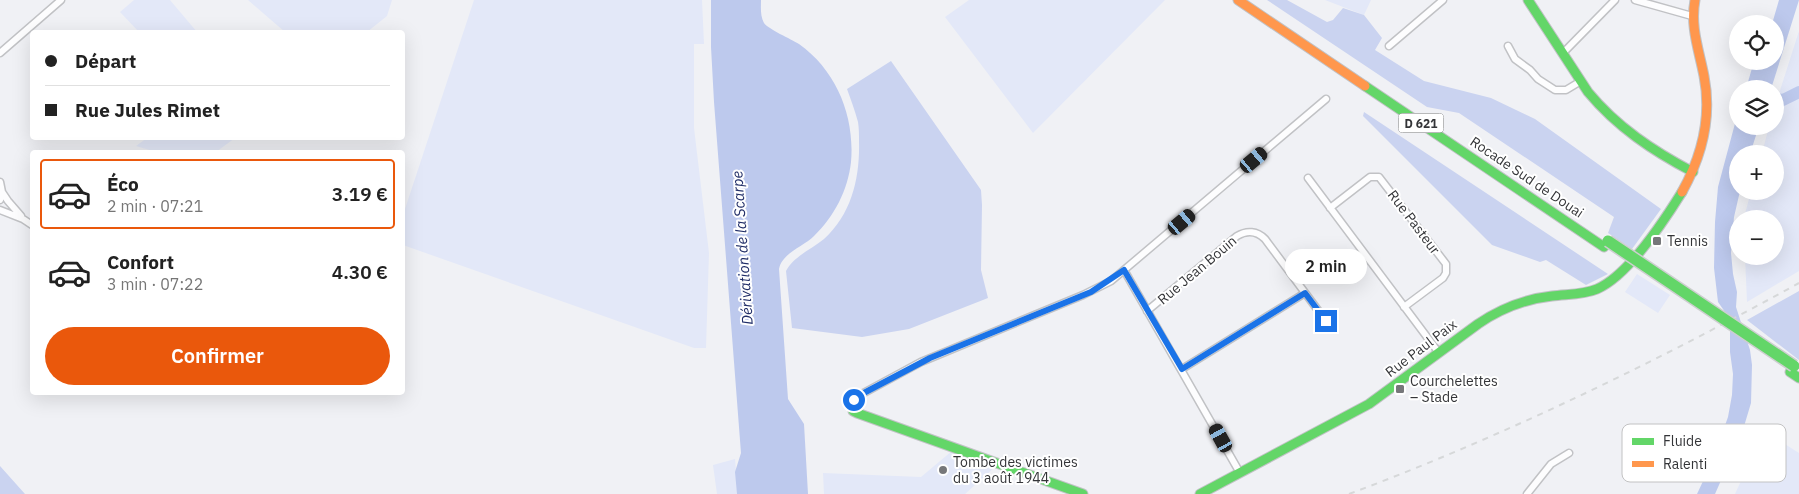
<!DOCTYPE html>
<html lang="fr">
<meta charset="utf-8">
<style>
:root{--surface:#fff;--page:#f6f6f6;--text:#222;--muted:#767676;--line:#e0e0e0;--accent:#ea580c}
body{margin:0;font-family:"IBM Plex Sans",sans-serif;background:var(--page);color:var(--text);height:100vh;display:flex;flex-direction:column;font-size:19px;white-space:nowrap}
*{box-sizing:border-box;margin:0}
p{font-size:16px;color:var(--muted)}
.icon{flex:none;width:28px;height:28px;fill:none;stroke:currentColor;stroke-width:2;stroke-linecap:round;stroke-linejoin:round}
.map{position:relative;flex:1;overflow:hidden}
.drawer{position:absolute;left:30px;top:150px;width:375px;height:245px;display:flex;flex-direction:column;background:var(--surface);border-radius:5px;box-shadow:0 5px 20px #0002}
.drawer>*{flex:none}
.top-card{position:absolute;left:30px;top:30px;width:375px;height:110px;border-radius:5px;box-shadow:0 5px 20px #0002;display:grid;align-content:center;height:110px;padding:0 15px;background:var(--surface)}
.controls{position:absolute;left:1729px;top:15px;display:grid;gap:10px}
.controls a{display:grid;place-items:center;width:55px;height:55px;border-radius:50%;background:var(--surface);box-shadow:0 5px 20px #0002;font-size:25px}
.end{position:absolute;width:22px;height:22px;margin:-11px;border:6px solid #1a73e8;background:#fff;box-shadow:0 0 0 2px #fff}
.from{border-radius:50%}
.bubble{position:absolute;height:35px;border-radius:18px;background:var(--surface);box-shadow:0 5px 20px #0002;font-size:16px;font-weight:600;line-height:35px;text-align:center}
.car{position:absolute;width:15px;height:30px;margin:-15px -8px;border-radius:6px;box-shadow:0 0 4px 1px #0007;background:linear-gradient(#222 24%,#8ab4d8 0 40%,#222 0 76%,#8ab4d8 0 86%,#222 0)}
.top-card b{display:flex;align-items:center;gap:18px;height:48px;font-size:19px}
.top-card b+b{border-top:1px solid var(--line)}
.top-card i{width:12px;height:12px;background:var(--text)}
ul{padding:9px 0 0;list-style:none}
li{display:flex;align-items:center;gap:15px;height:70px;margin:0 10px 8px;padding:0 5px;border:2px solid transparent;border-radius:5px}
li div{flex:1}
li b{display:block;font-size:19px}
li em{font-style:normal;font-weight:600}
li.selected{border-color:var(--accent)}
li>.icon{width:45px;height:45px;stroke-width:1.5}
.button{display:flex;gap:10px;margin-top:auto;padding:10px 15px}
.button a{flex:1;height:58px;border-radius:30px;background:var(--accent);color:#fff;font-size:20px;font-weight:600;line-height:58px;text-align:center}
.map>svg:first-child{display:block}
</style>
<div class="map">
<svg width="1799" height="494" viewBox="0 0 1799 494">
<rect width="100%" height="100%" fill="#f0f1f5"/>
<path fill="#e3e8f8" d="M134 0H170L197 32H139L120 12Z
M248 0H392L387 16 367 32H285Z
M474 0H702L704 44H694V128L709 253 706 348H694L403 245V215Z
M969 0H1165L1033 133 945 17Z
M1325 0H1371L1364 15Z
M1799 31V271L1747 302 1745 256H1775V219L1744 218 1751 191H1775V154H1762L1769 126H1775V106Z
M147 138H235L216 152H156L136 146Z
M1637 274 1670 295 1658 313 1625 292Z
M1764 431 1799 453V494H1735Z
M952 451 995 467 965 494H824L823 473 921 477Z
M735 459 738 494H717L713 465Z"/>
<path fill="#cad3f0" d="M1267 0H1287L1327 22 1333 20 1343 8 1364 15 1382 38 1375 50 1424 81 1491 98 1535 119 1661 209 1632 249 1608 233 1614 217 1459 113 1427 107Z
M891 61 981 190 982 205 981 270 988 298 909 329 862 337 792 328 786 271C794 256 812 249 824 239 852 214 860 177 859 141 859 135 859 128 858 122 855 111 851 100 847 89Z
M1364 112 1608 274 1586 285 1546 260 1540 262 1492 245 1363 116Z
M1799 291V360L1747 320Z
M0 466 25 494H0Z"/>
<path fill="#bdc9ed" d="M711 0H761C761 7 760 16 764 23 768 29 791 39 799 44 837 71 855 117 851 162 848 190 834 217 814 236 803 247 782 253 779 269L788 399 804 424 808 494H737L735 472 741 453 714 102 711 47Z
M1779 0H1799L1771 89H1746L1754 61H1775V24H1772Z
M1737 116 1738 126H1759L1750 154H1738V191H1740L1734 217 1731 253 1733 274 1737 292 1736 307 1750 350 1752 365 1751 403 1742 433 1715 494H1697L1712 462 1728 417 1732 395 1733 374 1730 352V327L1725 312 1718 302 1714 268 1715 222 1718 187Z"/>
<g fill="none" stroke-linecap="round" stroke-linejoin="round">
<path stroke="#bdc9ed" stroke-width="12" d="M1775 99 1783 100 1799 92"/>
<g stroke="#c1c2c5" stroke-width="9">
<path id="street" d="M1635 0 1692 16
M1389 46 1443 0
M1508 46 1515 59 1530 70 1538 79 1555 90H1566L1581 81
M0 53 61 0
M1563 53 1615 0
M1308 178 1439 353
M0 182 2 192 0 200
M2 192 8 201 21 216
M1330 208 1370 177H1379L1446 264V273L1443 278 1404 307
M0 210 23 219 32 225
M1124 270 1240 473
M1147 311 1237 236C1247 230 1257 231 1265 239L1326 321
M1182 369 1305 293
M853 403 860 395 921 362 1083 295 1111 281 1326 99
M1527 494 1551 464 1569 453"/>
</g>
<g stroke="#c1c2c5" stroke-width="11">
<path id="fast" d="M1528 0 1588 92C1617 127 1653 151 1693 172
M1365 86 1604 247
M1790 372 1799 378
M853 403V411L857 413 1083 494
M1200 494 1369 404 1478 324C1500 309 1525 299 1552 296 1567 294 1583 295 1597 289 1629 275 1664 221 1682 192"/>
</g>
<g stroke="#c1c2c5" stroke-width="11">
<path id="slow" d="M1238 0 1365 86
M1682 192C1702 156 1712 117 1704 76 1699 50 1690 27 1695 0"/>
</g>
<use href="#street" stroke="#fdfdfe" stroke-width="6"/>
<use href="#fast" stroke="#63d668" stroke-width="9"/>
<use href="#slow" stroke="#ff974d" stroke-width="9"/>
<path stroke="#d6d8d9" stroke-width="2" stroke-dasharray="6 6" stroke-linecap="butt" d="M1349 494C1504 436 1654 363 1799 283"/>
<g stroke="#cdcecf" stroke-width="14" stroke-linecap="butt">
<path id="fast-bridge" d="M1608 241 1794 366"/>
</g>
<use href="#fast-bridge" stroke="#63d668" stroke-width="11"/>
</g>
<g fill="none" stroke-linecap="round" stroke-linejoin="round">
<path stroke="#1a73e8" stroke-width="6" d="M854 400 860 395 930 358 1091 292 1124 270 1182 369 1305 293 1326 321"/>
</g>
<g fill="#76777a" stroke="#fff" stroke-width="2">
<rect x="1652" y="236" width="10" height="10" rx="2.5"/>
<rect x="1395" y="384" width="10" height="10" rx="2.5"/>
<circle cx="943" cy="470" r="5"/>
</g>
<g text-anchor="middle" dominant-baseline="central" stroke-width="4" stroke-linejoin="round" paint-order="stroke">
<rect fill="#fff" stroke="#717274" stroke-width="1" x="1398.5" y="113.5" width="45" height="19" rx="4"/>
<g font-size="12" font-weight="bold" fill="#343538">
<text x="1421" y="123">D 621</text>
</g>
<g font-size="14" fill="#343538" stroke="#fff">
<text transform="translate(1527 177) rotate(34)">Rocade Sud de Douai</text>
<text transform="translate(1414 222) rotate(53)">Rue Pasteur</text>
<text transform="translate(1197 270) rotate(-40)">Rue Jean Bouin</text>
<text transform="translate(1421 348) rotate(-37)">Rue Paul Paix</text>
</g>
<g font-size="14" fill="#343538" stroke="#fff" text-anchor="start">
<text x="1667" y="241">Tennis</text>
<text x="1410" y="381">Courchelettes<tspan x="1410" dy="16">– Stade</tspan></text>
<text x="953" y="462">Tombe des victimes<tspan x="953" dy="16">du 3 août 1944</tspan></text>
</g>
<g font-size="15" font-style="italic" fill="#212e68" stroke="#fff">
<text transform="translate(742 248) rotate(-94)">Dérivation de la Scarpe</text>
</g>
</g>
<rect x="1622" y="424" width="164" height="58" rx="8" fill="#fff" stroke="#c2c2c3" stroke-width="1"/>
<rect x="1632" y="438" width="22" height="7" fill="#63d668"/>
<rect x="1632" y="461" width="22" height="6" fill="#ff974d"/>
<g font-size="14" fill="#343538">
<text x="1663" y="446">Fluide</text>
<text x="1663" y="469">Ralenti</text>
</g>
</svg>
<div class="controls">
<a><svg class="icon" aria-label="locate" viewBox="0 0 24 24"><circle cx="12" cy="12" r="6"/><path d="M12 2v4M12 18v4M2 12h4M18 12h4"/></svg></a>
<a><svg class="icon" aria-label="layers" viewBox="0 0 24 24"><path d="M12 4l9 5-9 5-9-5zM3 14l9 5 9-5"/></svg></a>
<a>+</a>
<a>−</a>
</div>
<i class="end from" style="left:854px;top:400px"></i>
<i class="end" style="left:1326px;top:321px"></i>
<div class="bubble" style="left:1285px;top:249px;width:82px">2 min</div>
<i class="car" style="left:1254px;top:160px;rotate:50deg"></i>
<i class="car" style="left:1182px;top:222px;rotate:50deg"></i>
<i class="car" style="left:1221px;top:438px;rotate:331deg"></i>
<div class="top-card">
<b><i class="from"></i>Départ</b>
<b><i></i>Rue Jules Rimet</b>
</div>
<section class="drawer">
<ul>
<li class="selected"><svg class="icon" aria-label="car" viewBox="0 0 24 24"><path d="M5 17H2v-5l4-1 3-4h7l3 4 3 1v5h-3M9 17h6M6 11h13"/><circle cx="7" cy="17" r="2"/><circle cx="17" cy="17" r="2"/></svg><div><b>Éco</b><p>2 min · 07:21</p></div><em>3.19 €</em></li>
<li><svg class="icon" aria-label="car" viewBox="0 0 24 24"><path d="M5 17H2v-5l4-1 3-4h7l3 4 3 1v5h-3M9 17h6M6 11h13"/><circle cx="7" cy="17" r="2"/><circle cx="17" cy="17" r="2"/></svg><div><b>Confort</b><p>3 min · 07:22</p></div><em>4.30 €</em></li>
</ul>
<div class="button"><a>Confirmer</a></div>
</section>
</div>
